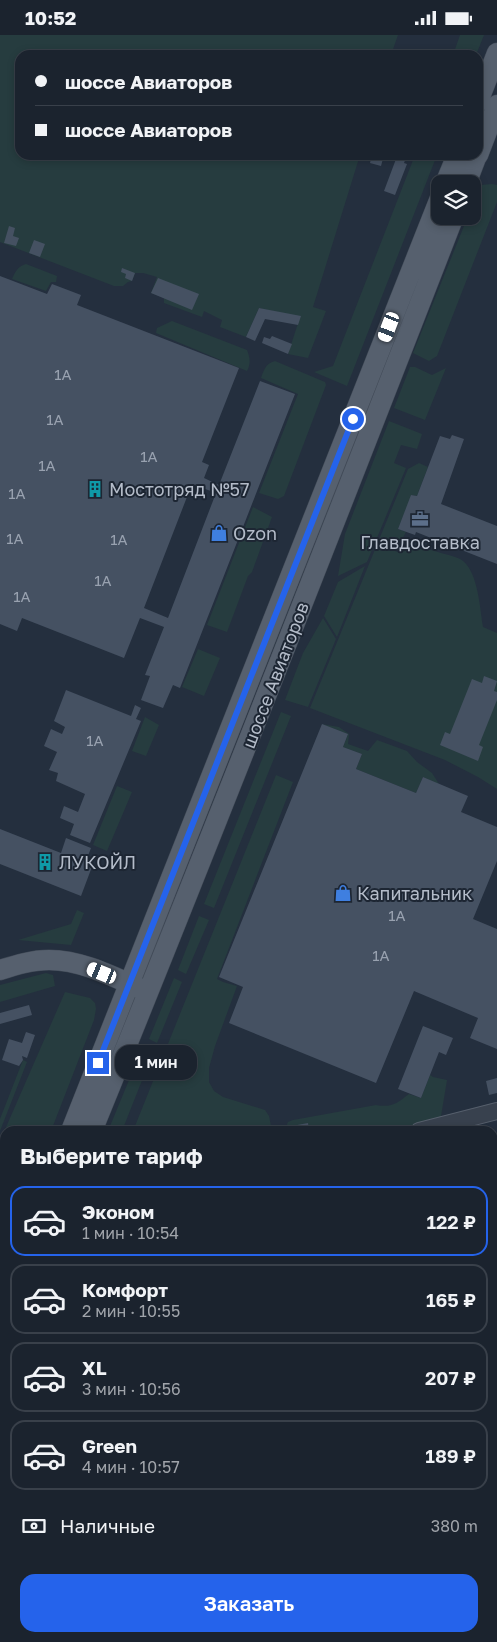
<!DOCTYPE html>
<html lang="ru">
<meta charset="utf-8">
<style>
:root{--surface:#1b232e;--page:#242b36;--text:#f1f3f6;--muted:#a0a4aa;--line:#39404a;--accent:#2563eb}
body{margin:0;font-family:"Golos Text",sans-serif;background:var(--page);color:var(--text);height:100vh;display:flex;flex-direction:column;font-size:19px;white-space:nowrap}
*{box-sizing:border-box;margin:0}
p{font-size:16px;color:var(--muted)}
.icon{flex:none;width:28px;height:28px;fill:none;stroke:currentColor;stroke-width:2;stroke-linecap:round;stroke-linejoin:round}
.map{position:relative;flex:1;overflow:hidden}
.drawer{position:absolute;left:0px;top:1091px;width:498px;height:516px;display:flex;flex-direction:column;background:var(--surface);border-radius:15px 15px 0 0;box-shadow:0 2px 8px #0003,0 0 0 1px var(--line)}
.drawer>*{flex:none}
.hud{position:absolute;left:15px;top:15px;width:468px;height:110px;border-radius:15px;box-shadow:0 2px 8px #0003,0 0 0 1px var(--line);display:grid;align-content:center;height:110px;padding:0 20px;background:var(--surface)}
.buttons{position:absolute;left:431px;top:140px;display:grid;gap:10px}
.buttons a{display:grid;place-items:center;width:50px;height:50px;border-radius:10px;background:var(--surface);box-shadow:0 2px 8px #0003,0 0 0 1px var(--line);font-size:25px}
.end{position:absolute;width:22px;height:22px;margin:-11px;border:6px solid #2563eb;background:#fff;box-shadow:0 0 0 2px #fff}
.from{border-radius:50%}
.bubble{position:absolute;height:35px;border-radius:15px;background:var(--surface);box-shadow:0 2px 8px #0003,0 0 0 1px var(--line);font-size:16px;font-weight:600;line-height:35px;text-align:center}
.car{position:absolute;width:15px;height:30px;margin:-15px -8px;border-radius:6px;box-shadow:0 0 4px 1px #0007;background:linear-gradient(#fff 24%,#345 0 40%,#fff 0 76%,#345 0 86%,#fff 0)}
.hud b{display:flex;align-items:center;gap:18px;height:48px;font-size:19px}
.hud b+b{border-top:1px solid var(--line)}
.hud i{width:12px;height:12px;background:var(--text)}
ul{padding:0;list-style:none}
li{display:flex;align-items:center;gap:15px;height:70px;margin:0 10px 8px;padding:0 10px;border:2px solid var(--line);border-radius:15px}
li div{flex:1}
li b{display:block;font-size:19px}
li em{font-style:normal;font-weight:600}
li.selected{border-color:var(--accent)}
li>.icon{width:45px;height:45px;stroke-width:1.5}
h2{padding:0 20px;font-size:22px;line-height:60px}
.pay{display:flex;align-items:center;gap:12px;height:55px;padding:0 20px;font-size:19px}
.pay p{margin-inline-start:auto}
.button{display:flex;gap:10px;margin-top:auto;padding:10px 20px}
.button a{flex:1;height:58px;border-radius:15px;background:var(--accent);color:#fff;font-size:20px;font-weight:600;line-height:58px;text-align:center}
.status{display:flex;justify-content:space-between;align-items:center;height:35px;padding:0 25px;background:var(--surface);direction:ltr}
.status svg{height:14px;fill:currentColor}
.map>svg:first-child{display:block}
</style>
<div class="status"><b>10:52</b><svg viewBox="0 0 49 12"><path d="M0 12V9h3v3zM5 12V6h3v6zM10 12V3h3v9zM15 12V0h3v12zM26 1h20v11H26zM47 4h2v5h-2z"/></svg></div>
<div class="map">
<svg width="497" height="1607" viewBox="0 0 497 1607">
<rect width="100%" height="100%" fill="#242f3e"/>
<path fill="#263c3f" d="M0 0H398L391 20H20V120H360L313 272 326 276 308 323 288 319 300 282 259 273 246 302 220 292 222 285 204 276 202 282 164 268V263L151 258 157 242 143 238H135L132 246 128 247 123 251H114L0 207Z
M460 0H484L476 20H453Z
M415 120H437L347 351 314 337 333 331Z
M492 149 497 150V167L437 321 429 326 413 318 468 181H472L473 170 481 150Z
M26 229 57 241 56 247H51L46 256 12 244C15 237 18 231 26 229Z
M172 286 247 315C250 323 251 328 247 336L156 298 157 293Z
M275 326 325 347 326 350 284 461 278 464 259 458 298 359 261 343C264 335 265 329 275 326Z
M410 332H415L432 340 446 333 425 385 394 373Z
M389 386 422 399 417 414 401 410 394 428 406 433 367 527 338 541 345 499Z
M419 428 428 432 417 461 412 460 398 494 406 497 399 510 395 513V516L400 518C415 512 426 513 441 518 448 520 458 522 463 526 478 538 480 573 483 592L497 598V754L478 742 445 725 310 673 408 434Z
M253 472 272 482 252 537 248 541 227 597 207 590Z
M365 531 337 602 324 581 338 547Z
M323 583 336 604 308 672 285 665 303 618Z
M198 614 220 623 204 661 182 652Z
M281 677 291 681 214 873 204 869Z
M145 682 159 690 146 721 132 716Z
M321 689 339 692 349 699 348 709 368 716 377 705 407 716 417 727 432 738 439 749 423 742 416 758 356 734 362 719 343 712 348 699Z
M276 740 293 747 217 944 223 947 237 951 215 1011 209 1033V1047L214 1056 223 1062 265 1075 269 1081 272 1096H133Z
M117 751 132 757 107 816 93 810Z
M77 875 84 878 71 910 18 905 71 889Z
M199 881 209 885 186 939 178 935Z
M46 938 53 940 55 951 0 967V950Z
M174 943 182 947 157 1008 149 1004Z
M65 957 90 963 95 968 96 974 94 985 51 1096H5V1221L0 1234V1106Z
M143 1011 154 1015 122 1096H108Z
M23 1025 27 1027 0 1096V1084Z
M430 1040 433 1042 447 1045 441 1081 436 1087 397 1096H284L288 1087 293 1085 376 1070C392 1073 397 1068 409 1059L421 1063Z
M5 1445V1533L0 1534V1447Z"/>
<path fill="#455162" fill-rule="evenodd" d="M372 120H384L381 131 370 128Z
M400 120H407L404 128 407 129 395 160 384 156 396 124 398 125Z
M9 191 15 193 13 201 19 203 16 211 4 208Z
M34 205 45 209 40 222 29 218Z
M122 233 135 238 132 246 125 243 126 239 121 237Z
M0 241 47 259 52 249 81 260 77 270 239 333 202 427 209 430 204 443 219 450 260 346 295 359 180 653 173 650 163 673 141 665 150 641 145 640 164 592 140 583 124 623 22 583 17 596 0 589ZM192 449 216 458 168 583 144 573Z
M158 243 199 259 192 275 151 258Z
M259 273 301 281 298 290 265 284 255 306 246 302Z
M272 301 292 309 288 319 262 308 264 302 270 304Z
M452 400 464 404 441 469 497 491V529L416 497 415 500 398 494 411 460 417 461 440 401 450 404Z
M484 641 497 646 494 656 497 657V665L479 710 483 712 478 726 440 710 445 697 450 699 472 644 482 648Z
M66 655 131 681 135 670 141 673 136 684 141 686 90 808 70 800 74 789 60 783 64 771 78 777 85 759 56 746 58 738 49 735 57 717 44 711 51 694 62 699 65 692 54 686Z
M322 689 348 699 343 712 362 719 356 734 416 758 423 742 468 761 461 777 497 792V826L473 884 497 894V1014L470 1003 478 983 414 956 376 1048 229 988 243 952 219 942Z
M0 794 61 818 66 803 91 813 86 826 93 829 81 861 0 829Z
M29 970 32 980 0 989V978Z
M423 991 453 1003 446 1020 439 1017 421 1063 398 1054Z
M26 997 35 1000 27 1023 22 1021 23 1025 19 1031 2 1025 9 1004 22 1008Z
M497 1043V1058L489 1060 486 1046Z
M308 1088 309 1096H293L292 1091Z
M497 1110V1138L492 1139V1111Z
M497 1162V1246H496L492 1231V1163Z
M497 1380V1437L492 1439V1381Z
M497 1442V1472L492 1474V1444Z
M497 1496V1512L492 1513V1498Z
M497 1544V1560L492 1562V1545Z
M497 1581V1607H460L459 1602H492V1582Z
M142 1602H372L373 1607H143Z"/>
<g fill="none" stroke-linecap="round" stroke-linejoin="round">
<g stroke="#565f6c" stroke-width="18">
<path id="minor" d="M419 1096 497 1076
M434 1602 435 1607"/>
</g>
<g stroke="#414a57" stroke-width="21">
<path id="major" d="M478 67 497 18
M478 120 497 70
M445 149 457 120
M466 149 477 120
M0 935C16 930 32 925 49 925 81 925 112 941 141 954
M71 1096 440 163
M92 1096C216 792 335 487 454 181
M0 1274 5 1262
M0 1327 5 1314"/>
</g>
<use href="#minor" stroke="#38414e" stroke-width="16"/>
<use href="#major" stroke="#56606e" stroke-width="20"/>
</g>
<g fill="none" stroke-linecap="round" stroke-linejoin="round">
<path stroke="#2563eb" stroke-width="6" d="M98 1028 353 384"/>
</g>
<defs>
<g id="building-bare" transform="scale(1.35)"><path d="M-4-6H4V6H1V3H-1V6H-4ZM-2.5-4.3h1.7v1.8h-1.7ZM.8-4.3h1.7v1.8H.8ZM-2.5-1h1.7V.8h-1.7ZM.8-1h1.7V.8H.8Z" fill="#0f9aa8" stroke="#1d2633" stroke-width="2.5" paint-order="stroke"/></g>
<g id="office-bare" transform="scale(1.35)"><path d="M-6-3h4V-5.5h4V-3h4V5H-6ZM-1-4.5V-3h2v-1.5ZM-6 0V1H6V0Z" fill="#5c6f8a" stroke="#1d2633" stroke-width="2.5" paint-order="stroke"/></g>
<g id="shop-bare" transform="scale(1.35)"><path d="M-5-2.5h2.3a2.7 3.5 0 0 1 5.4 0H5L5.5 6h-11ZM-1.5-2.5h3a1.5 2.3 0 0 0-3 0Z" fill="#3f7fe0" stroke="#1d2633" stroke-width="2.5" paint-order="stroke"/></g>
</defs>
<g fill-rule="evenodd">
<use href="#building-bare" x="95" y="454"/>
<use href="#office-bare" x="420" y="484"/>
<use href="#shop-bare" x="219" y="498"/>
<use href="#building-bare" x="45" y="827"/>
<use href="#shop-bare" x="343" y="858"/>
</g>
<g text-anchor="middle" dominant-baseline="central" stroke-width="4" stroke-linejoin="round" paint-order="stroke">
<g font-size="15" fill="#98a1af">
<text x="63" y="339">1А</text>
<text x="55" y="384">1А</text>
<text x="149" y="421">1А</text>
<text x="47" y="430">1А</text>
<text x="17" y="458">1А</text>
<text x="15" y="503">1А</text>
<text x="119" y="504">1А</text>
<text x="103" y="545">1А</text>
<text x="22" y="561">1А</text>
<text x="95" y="705">1А</text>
<text x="397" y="880">1А</text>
<text x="381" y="920">1А</text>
</g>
<g font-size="18" fill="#b4bcc9" stroke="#1d2633" text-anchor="start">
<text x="109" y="454">Мостотряд №57</text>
<text x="233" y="498">Ozon</text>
<text x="420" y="507" text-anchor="middle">Главдоставка</text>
<text x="59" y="827">ЛУКОЙЛ</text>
<text x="357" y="858">Капитальник</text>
</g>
<g font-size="18" fill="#b4bcc9" stroke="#1d2633">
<text transform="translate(275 640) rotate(-69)">шоссе Авиаторов</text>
</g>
</g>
</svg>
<div class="buttons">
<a><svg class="icon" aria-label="layers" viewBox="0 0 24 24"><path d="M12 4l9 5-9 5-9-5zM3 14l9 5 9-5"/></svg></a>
</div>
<i class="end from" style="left:353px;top:384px"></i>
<i class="end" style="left:98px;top:1028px"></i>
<div class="bubble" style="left:115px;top:1010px;width:82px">1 мин</div>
<i class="car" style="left:389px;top:292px;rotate:201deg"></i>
<i class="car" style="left:102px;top:938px;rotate:292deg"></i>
<div class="hud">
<b><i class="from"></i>шоссе Авиаторов</b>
<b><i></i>шоссе Авиаторов</b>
</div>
<section class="drawer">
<h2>Выберите тариф</h2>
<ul>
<li class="selected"><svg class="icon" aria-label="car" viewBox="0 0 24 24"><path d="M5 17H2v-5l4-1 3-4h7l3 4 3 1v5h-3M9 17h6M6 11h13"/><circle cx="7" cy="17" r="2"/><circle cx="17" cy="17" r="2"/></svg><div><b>Эконом</b><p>1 мин · 10:54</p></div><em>122 ₽</em></li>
<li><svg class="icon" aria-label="car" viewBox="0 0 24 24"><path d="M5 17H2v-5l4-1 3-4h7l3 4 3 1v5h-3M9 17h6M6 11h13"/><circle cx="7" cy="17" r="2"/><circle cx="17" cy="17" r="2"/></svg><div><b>Комфорт</b><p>2 мин · 10:55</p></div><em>165 ₽</em></li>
<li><svg class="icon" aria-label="car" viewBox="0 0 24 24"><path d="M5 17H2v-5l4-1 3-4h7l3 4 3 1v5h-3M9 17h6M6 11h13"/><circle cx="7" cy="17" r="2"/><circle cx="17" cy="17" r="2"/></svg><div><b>XL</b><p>3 мин · 10:56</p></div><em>207 ₽</em></li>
<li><svg class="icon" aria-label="car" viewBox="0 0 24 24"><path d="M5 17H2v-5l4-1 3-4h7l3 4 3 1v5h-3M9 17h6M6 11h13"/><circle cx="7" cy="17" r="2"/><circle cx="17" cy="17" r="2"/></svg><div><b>Green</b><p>4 мин · 10:57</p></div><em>189 ₽</em></li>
</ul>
<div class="pay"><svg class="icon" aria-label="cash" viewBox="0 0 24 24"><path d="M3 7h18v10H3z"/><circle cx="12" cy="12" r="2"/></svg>Наличные<p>380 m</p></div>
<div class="button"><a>Заказать</a></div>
</section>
</div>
